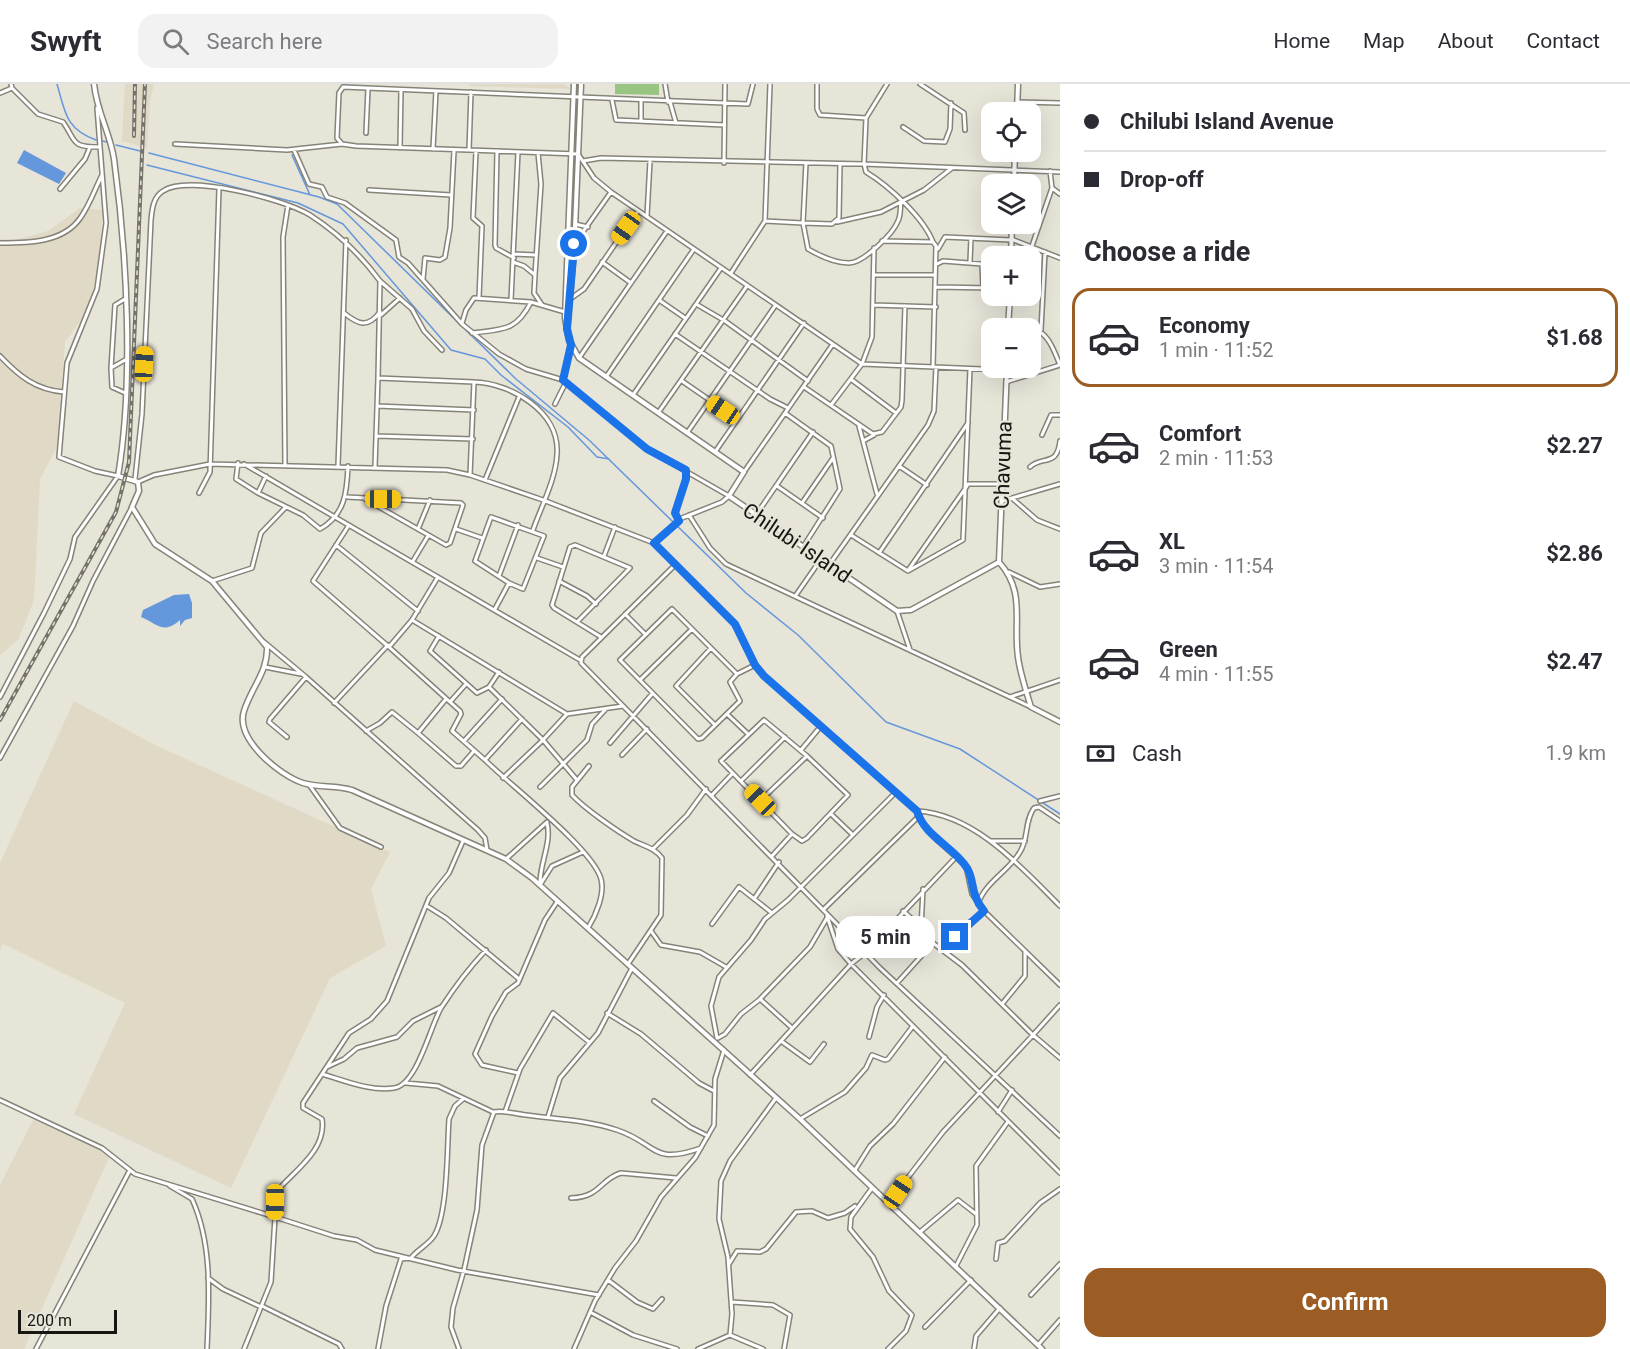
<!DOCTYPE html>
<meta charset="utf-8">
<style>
:root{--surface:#fff;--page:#f2f2f3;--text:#2b2b33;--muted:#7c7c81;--line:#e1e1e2;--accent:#9b5d23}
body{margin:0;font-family:Roboto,sans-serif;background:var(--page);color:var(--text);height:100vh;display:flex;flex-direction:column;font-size:22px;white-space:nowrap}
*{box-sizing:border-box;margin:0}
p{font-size:20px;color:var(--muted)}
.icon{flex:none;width:33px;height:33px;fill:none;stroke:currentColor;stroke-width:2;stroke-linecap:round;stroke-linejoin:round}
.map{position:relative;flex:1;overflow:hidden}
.sheet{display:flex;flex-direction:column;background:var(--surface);width:570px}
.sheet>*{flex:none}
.hud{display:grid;align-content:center;height:132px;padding:0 24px;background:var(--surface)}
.controls{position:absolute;left:981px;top:18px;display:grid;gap:12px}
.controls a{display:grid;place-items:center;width:60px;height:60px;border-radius:12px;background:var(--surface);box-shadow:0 6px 24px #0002;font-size:30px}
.scale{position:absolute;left:18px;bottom:15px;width:99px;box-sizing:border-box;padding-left:6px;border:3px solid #181612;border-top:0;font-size:16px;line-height:21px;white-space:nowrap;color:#181612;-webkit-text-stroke:4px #e7e4d8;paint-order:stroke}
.end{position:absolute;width:27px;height:27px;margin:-14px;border:8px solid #1a73e8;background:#fff;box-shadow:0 0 0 3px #fff}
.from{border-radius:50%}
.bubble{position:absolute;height:42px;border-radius:18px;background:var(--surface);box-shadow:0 6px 24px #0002;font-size:20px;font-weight:700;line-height:42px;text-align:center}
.car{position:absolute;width:18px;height:36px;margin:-18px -9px;border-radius:8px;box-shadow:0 0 4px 2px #0007;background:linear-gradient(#f5c518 24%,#345 0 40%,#f5c518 0 76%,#345 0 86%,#f5c518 0)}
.hud b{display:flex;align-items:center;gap:21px;height:57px;font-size:22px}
.hud b+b{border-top:2px solid var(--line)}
.hud i{width:15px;height:15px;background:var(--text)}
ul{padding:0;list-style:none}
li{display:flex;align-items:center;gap:18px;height:99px;margin:0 12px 9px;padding:0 12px;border:3px solid transparent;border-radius:18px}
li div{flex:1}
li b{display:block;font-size:22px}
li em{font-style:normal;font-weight:700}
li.selected{border-color:var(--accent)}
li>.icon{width:54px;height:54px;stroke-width:1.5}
h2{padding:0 24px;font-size:27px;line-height:72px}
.pay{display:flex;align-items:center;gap:15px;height:66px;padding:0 24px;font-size:22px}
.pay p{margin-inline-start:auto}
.cta{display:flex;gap:12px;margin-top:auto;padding:12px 24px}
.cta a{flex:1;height:69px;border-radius:18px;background:var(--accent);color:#fff;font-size:24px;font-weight:700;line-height:69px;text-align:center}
header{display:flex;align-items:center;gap:36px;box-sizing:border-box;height:84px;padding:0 30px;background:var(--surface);border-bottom:2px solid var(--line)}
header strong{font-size:28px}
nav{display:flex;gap:33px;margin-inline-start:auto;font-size:21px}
.search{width:420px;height:54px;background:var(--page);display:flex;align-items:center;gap:15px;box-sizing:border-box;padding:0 21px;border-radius:18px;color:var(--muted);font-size:22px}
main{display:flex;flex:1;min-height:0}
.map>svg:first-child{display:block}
</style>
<header>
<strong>Swyft</strong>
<div class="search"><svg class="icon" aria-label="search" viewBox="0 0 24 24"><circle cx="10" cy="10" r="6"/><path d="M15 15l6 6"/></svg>Search here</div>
<nav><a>Home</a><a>Map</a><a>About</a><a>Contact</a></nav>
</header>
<main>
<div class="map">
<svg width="1060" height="1265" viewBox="0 0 1060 1265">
<rect width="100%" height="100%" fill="#e7e4d8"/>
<path fill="#dfd9c6" d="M125 0H154L150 17 147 64 122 57Z
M471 0H564L571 5 470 2Z
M80 124 102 126 100 179 87 228 65 258 57 363 40 395 34 516 18 556 0 571V155L16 156 48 147Z
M74 617 153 660 390 768 371 805 386 862 330 894 231 1104 74 1030 125 919 3 860 0 866V779Z
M34 1034 110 1071 24 1265H0V1101Z"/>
<path fill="#9ac482" d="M615 0H659V11L615 10Z"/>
<path fill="#6497db" d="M24 66 66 89 59 100 17 79Z
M189 510 192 519V534L185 536 180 542V536C163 551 158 540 141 533L143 526 174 511Z"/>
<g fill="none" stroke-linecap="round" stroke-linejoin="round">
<path stroke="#6497db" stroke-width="1.5" d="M57 0C65 27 65 45 96 56
M102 57 107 58
M116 61 140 67
M149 69 319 113 337 120 516 295 589 356 746 509 798 551 886 638 960 665 1060 730
M292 71 310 111
M147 81 298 119 343 140 451 266 485 275 501 291 568 343 597 373 609 375"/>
<g stroke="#868379" stroke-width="6">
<path id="minor" d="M11 0 12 4 38 30 63 38C77 58 70 63 100 63
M665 0 668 18
M753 0 748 20 343 3 339 9 337 54 342 60 356 62 578 70 594 94 611 108 862 280 872 253 874 164
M817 0V25L820 31 866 34
M920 0 964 29 965 46
M0 9 12 4
M612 16 616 36 724 41
M670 18 676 39
M1017 18 1060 19
M641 37V17
M903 43 924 57 945 58 950 45 951 19
M366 49 368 5
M175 60 287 66 342 60
M400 64 401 6
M433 65 436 7
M294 66 309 100 322 103 327 113 345 119 396 156 399 173 408 179 462 240 499 270 526 285 563 296 647 365 729 412 722 418 682 434 654 459
M469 66 471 8
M476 67 473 134 482 142 479 214
M497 67 495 161 496 164 514 174
M583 77 601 74 864 80 866 34 887 0
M724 79 725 0
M840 80 839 134 832 140 803 139 808 165C820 172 834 179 849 179 863 179 893 150 898 137 901 131 900 124 901 118
M1052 104 1060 110
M60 105 85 75 90 63
M369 106 451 111
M647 132 650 77
M765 137 803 139 806 79
M837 138 881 128 924 106 952 84
M575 140 588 143
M1011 155 1060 174
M882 157 933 158 936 162 933 283
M933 158C923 133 889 102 866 88L864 80 1060 88
M0 159C28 159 64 159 81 133 90 120 95 105 102 91
M575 159 611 108
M1032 162 1052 104 1050 87
M938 165 945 153 1011 156
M514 170 536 171
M513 178 524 182 535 191 534 209 542 221
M602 178 631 199
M970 178 971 154
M937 180 943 177 982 180 983 203
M731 189 765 137 770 0
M535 191 541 100 538 69
M874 191H935
M423 195 425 174 440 176 445 173 450 144 454 67
M936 203 992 204
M570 215 584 205 638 127
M511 216 518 68
M659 216 685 234
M696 220 725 237 808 297
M873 221 936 223
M344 229C358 240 367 245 380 228
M381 231 400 214
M462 239 466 226 474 214 531 218 565 228
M1009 240C1044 244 1047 249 1060 281
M1041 246 1045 168
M472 249C502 245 516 248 531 218
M675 250 770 315 788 324
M0 272C19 292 36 306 64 308
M579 274 667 147
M111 284 125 276
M606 293 694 165
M378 294 380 197 412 225 424 247 442 266
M563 296 571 261
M852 296 896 329
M682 297 737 335
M474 298C510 299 560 327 557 370 556 395 541 423 533 446
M1006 298 1060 281
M804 303 873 350 882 348 901 323 902 316 905 222
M125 309 112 303 111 284 115 221 125 215
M633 311 721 184
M555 320 566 298
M831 321 862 280 1006 286
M377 322 474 326
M658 329 747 202
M785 329 831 362 839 400 840 405 803 463
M859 342 877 410
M687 349 775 222
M1042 351 1051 331H1060
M377 352 473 355
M863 357 874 351
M715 368 804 239
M238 379 236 395 258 409 303 431 320 445C345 431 347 408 348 382
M244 380 580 576
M285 380 283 153 288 121
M338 382 346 156
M899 382 927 401
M375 383 378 294 474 298 470 391
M1030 383C1042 371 1057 384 1060 357
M744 388 833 260
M135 395 142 330 151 136C152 126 153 113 163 107 189 90 284 115 310 131 338 149 360 170 380 197
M485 396 519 313
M138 398 154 391 210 380 447 386 470 391 543 416 654 459 735 540 755 581 764 592 917 727 918 733 824 825
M968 400H1002
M777 402 823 434
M199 409 210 388 219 105
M258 409 266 392
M347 413 461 419 463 421 450 459 446 461 365 415
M1013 415 1037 436 1060 445
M1002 417 1060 400
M802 419 833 374
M689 431 710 464 726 480 1031 623
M756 431 813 348
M491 433 544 452 523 505 509 499 475 477Z
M679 437 675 429 686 395V386
M349 441 313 497 389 563
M418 445 430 416
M456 445 482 454
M851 451 908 487 963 456 970 285
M336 461 418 527
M879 469 968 339
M604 472 615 443
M537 474 563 483
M413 477 428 452
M676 480 582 573 581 579 880 884 1060 1052
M829 481 928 341 934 327 936 283
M909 485 967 402
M1009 488 1040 503 1060 500
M499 492 518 441
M438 493 412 536 389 563 460 627 461 630 452 647 485 676 522 635
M212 497 252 484 261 449 285 424
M559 497 587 512 596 520
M796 511 821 475
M495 525 509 499
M897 527 910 566
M625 530 645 550
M412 536 567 630 543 656 489 603
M577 538 630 484 575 461 570 463 552 521 554 524 601 553
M439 552 430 567 477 609 489 603 499 588
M264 558 306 593
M711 564 676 602 715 641
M265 583 301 590
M737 590 672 525 620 576 698 655 702 654 740 617 730 598 737 590 755 581
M640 596 692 545
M0 613 44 529 70 475 75 453 118 392 95 387 59 373 67 279 97 205 106 139 97 24
M1010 613 1060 596
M446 615 418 649 456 682H461L474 667
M450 618 466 600
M334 619 388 561
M567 630 623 622
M728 631 747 649
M366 647 380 639 392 628 418 649
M287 653 269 638 270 635 306 593 478 746 485 754 487 766
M464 657 502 615
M610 659 652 610
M801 666 821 642
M622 671 647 645
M0 674 73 542 93 497 132 423
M485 676C510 701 593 765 601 795 605 810 596 831 588 844
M589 682 572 703V711C585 725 617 747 634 757 644 762 655 764 662 774L661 831 628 880
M503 694 543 656 577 696
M742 696 785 653
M310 702 340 744 381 763
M540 703 587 656 592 640 605 626
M712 711 732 690
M761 716 807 672 764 636 721 677 792 750 802 757 807 754 848 711 807 672
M1040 717 1060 712
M917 727C975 730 1022 784 1060 822
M831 730 853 751
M918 733 937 756 966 782 972 810 984 827 1060 901
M547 739C552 760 539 780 540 801L552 782 583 768
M463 757 449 789 429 814 387 917 371 935 349 949 303 1019V1024L322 1035C327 1066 294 1087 277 1107L275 1133 334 1152 357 1156 375 1166 457 1186 599 1211
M991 757H1025
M653 765 687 731 706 705
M772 772 792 750
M506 775 547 738
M754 815 779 778
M978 820C985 798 1009 787 1020 768 1029 754 1024 738 1034 724L1039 723 1060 737
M427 822 446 834 519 895
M903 827 919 841
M827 832 838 865 851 880 1060 1089
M712 840 739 803 772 829
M651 847 661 861 700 868 726 883
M939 863 984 827
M897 899 933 859
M760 915 791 943
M1002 920 1025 892V868
M1060 921 1033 951 1060 974
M607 929 641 950 699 999 714 1007
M869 953 877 923 884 911
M717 954 711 922 719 893 751 856 765 835 788 816 895 709
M718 954 725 950 741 930 759 916 810 863 827 834
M781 957 810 978 824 960
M327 983 344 975 357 964 397 953 413 937 441 923
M518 989 482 981 475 970 492 932 506 908 518 899 545 836 557 818
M322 990C343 996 371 1008 394 1004 417 1001 430 943 441 924 454 904 469 884 486 866
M750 991 851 880 865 869 956 773
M406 999 438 1002 493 1028
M0 1016 102 1064 135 1090 275 1133 271 1198 244 1265
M654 1017 690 1043 708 1052
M505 1028 520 985 553 929 589 958
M998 1028 1012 1006
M548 1033 560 994 598 949 632 884
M800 1035 845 1008 866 984 872 971 885 976 888 975 913 942
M855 1086 870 1062 893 1040 945 973
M170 1102 192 1115C213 1161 209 1216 207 1265
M872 1104 851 1133 850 1145 873 1173 889 1207 912 1231 906 1247 888 1265
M571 1114C601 1113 600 1095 621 1089L676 1094
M889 1118 943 1048 1033 951 962 881 933 859 921 844 923 805
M920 1148 958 1116 976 1130
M996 1175 998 1159 1005 1157 1040 1119 1060 1105
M729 1180 737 1167 760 1168 766 1165 796 1128 812 1127 828 1134 845 1129 855 1122
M956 1182 977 1141 976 1082 1007 1039
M208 1194 223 1205 261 1223
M608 1196 637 1218 653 1225 662 1215
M1031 1211 1060 1180
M732 1218 773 1221 790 1231 784 1265
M262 1222 339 1260 342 1265
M590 1228 633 1251 677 1265
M925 1243 971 1196
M730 1251 732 1230 728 1173 719 1135 721 1097 730 1077 776 1014
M730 1251 763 1265
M1038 1261 1060 1236
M36 1265 130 1086
M378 1265 386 1222 401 1175 411 1174C417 1166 429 1160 434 1152 448 1130 447 1063 449 1035L455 1022 463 1015
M459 1265 451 1243 453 1224 464 1186 477 1126 482 1061 494 1028C505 1026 515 1030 526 1031 556 1035 588 1036 617 1046 657 1059 651 1082 701 1064
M574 1265 595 1217 615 1184 636 1157 661 1113 695 1074 714 1041 715 995 724 966
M698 1265 730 1251
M974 1265 976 1252 1000 1224"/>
</g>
<g stroke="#868379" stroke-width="7">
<path id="tertiary" d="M94 0C97 29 110 48 114 75 127 170 134 298 118 392L138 398 139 407 132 423 155 460 212 497 267 563C268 588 251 604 244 627 235 655 279 691 303 699 319 704 336 701 352 706L506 775 532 794 800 1035 1042 1265
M574 0 565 234 569 256 579 274 744 388 729 412 897 527 911 526 999 478
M1017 28 1018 0
M1014 100 1015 68
M1011 172 1012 140
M567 244 574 168 581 0
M1008 244 1010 212
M999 478 1007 284
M999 478C1026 508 1013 537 1018 573 1020 589 1026 607 1031 623L1060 638"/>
</g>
<use href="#minor" stroke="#fff" stroke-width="3"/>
<use href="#tertiary" stroke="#fff" stroke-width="4"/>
<g stroke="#75726b" stroke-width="4">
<path id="rail" d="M134 52 135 0
M0 636 116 428 129 378 145 0"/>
</g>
<use href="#rail" stroke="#e7e4d8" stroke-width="1.5" stroke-dasharray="4.5" stroke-linecap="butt"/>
</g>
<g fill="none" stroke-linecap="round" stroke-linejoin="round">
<path stroke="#1a73e8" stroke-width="8" d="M574 160 567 245 571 261 563 296 647 365 686 386V395L675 429 679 437 654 459 735 540 755 581 764 592 917 727C924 752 954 763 967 784 975 797 969 808 984 827L955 853"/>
</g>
<g text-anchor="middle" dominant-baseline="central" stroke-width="4.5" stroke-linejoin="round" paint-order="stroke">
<g font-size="21" fill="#181612" stroke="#e7e4d8">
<text transform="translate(1003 381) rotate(-88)">Chavuma</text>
<text transform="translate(797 459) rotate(34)">Chilubi Island</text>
</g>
</g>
</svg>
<div class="controls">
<a><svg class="icon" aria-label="locate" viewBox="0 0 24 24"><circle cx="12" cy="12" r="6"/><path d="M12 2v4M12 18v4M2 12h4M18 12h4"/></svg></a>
<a><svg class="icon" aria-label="layers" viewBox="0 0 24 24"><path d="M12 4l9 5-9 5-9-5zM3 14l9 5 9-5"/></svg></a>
<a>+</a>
<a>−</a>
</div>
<div class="scale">200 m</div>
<i class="end from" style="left:574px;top:160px"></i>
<i class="end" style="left:955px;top:853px"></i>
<div class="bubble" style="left:836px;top:832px;width:99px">5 min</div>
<i class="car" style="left:626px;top:144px;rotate:215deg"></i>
<i class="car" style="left:144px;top:280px;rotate:3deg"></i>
<i class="car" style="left:723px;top:326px;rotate:304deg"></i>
<i class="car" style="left:383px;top:415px;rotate:90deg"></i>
<i class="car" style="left:760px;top:716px;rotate:316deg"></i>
<i class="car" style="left:898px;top:1108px;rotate:34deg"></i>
<i class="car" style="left:275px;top:1118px;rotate:181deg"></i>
</div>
<section class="sheet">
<div class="hud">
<b><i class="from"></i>Chilubi Island Avenue</b>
<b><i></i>Drop-off</b>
</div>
<h2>Choose a ride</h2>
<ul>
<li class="selected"><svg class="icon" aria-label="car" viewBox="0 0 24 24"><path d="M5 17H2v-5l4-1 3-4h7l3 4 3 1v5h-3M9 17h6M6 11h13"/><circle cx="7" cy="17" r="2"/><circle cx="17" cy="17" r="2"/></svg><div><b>Economy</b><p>1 min · 11:52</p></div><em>$1.68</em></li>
<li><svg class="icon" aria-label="car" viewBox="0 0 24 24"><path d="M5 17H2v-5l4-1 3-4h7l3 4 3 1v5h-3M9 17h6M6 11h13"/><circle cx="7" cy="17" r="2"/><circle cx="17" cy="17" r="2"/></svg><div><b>Comfort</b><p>2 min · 11:53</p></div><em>$2.27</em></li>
<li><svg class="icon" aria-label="car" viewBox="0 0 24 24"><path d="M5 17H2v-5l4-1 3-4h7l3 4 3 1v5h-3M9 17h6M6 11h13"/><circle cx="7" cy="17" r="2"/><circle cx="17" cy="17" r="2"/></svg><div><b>XL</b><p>3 min · 11:54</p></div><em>$2.86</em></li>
<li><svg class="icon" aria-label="car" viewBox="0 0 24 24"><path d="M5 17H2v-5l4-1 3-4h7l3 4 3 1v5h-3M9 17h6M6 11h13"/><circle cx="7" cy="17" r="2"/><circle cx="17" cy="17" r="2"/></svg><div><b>Green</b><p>4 min · 11:55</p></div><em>$2.47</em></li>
</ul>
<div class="pay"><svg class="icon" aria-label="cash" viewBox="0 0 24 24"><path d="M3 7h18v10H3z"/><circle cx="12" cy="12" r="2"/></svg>Cash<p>1.9 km</p></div>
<div class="cta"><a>Confirm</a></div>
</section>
</main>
